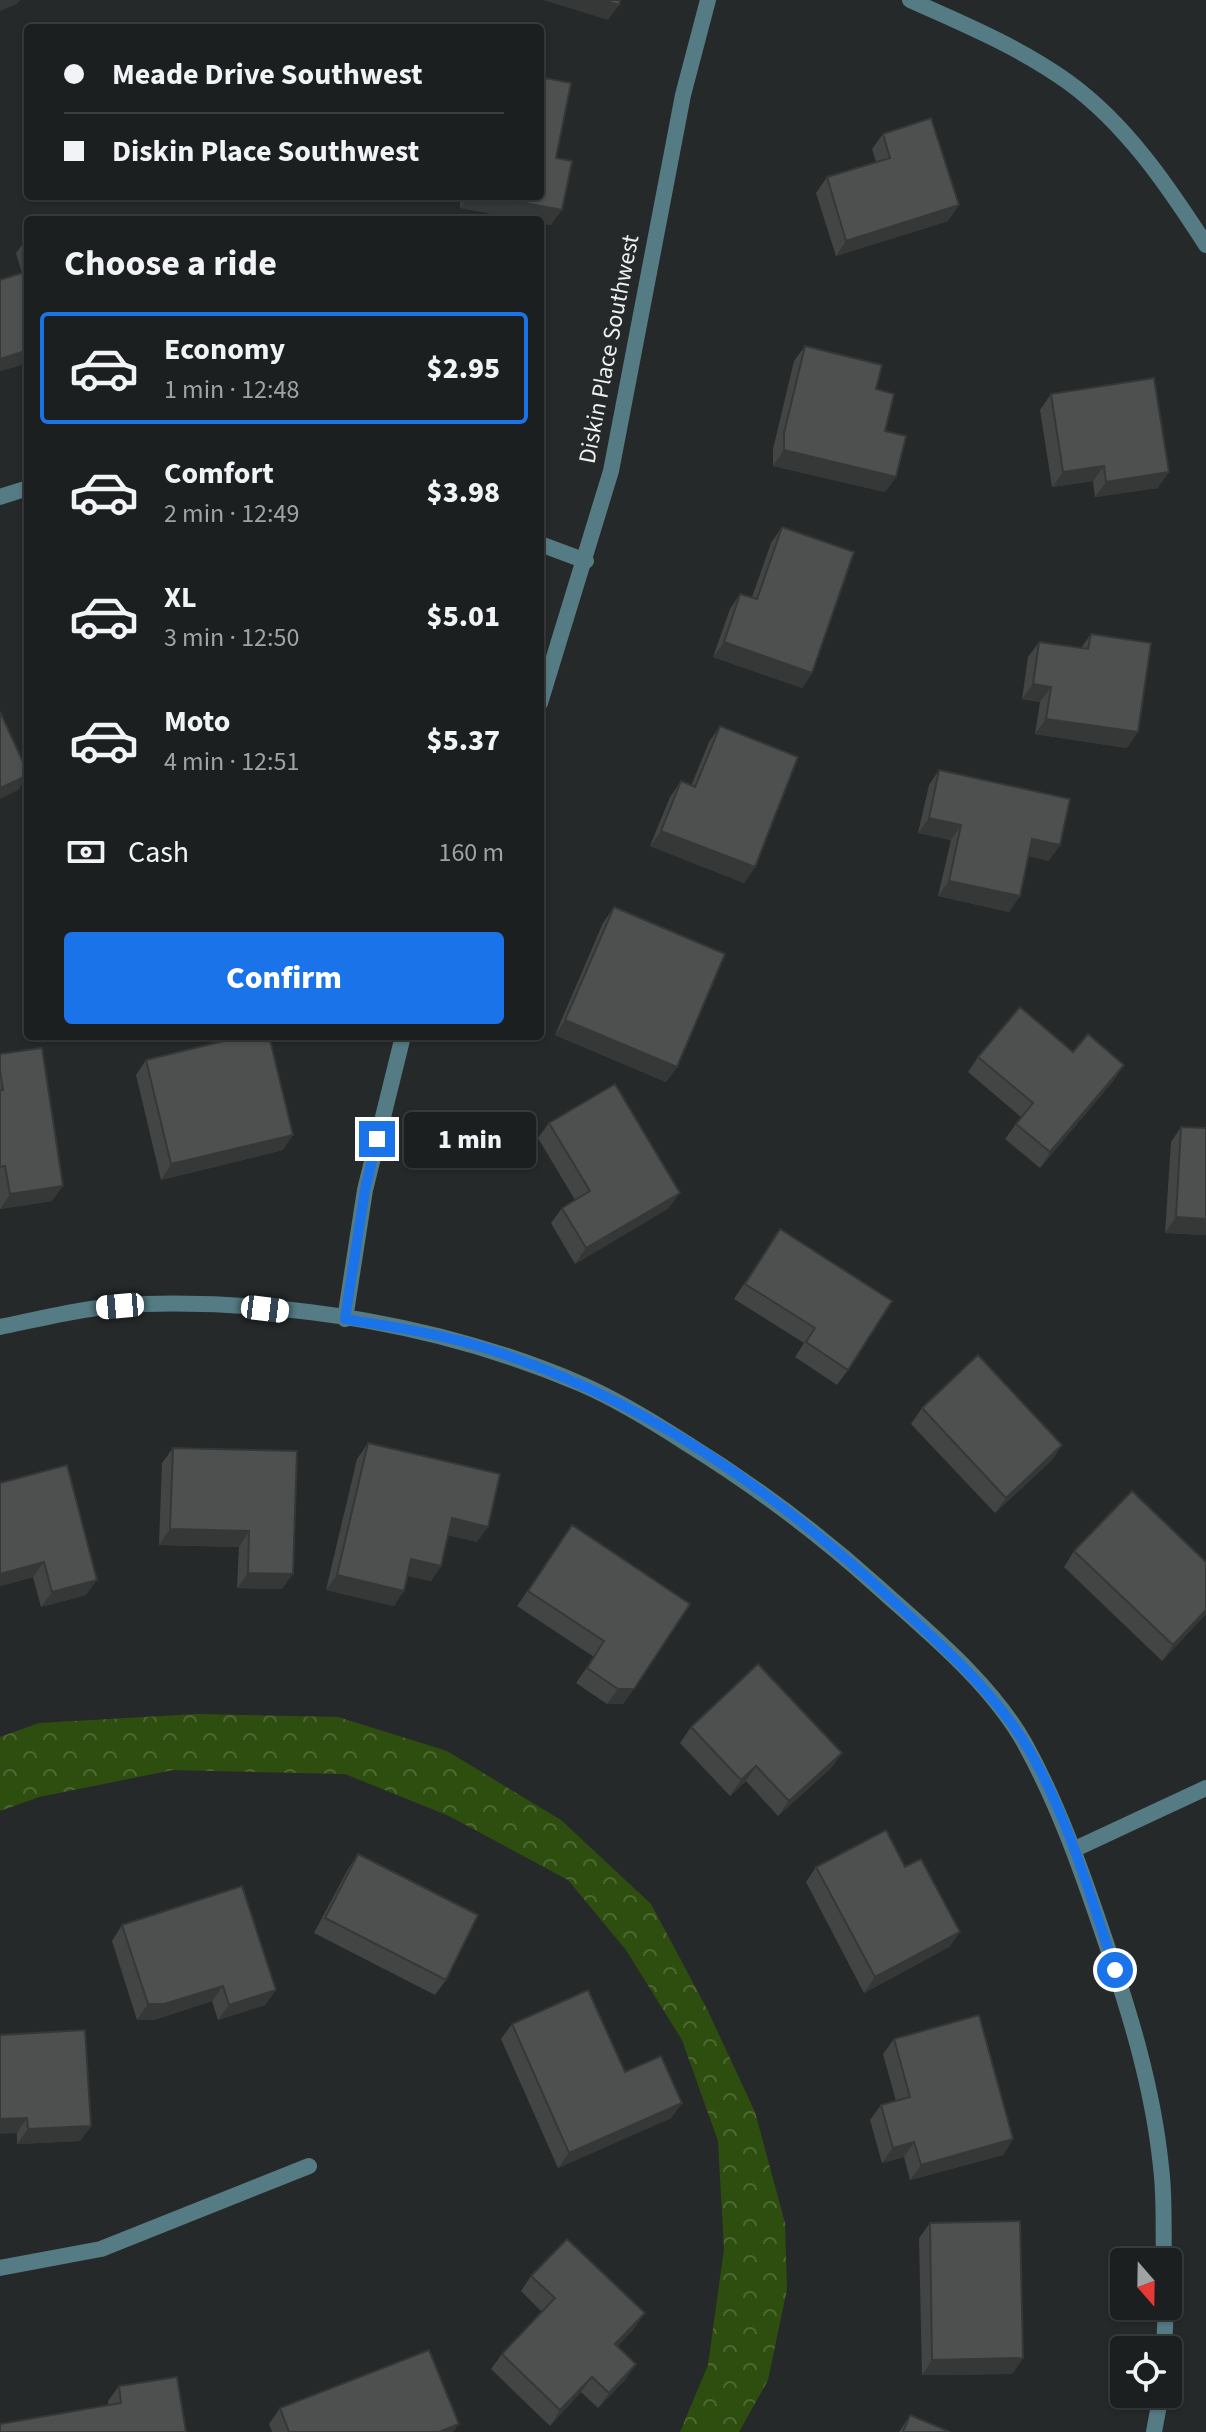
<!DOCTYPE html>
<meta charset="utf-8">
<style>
:root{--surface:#1c1f1f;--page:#292c2c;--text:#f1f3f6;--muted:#a0a2a4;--line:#3a3d3d;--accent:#1a73e8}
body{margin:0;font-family:"Source Sans 3",sans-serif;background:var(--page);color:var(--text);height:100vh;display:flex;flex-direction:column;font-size:30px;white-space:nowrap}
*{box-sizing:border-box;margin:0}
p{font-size:26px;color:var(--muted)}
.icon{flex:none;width:44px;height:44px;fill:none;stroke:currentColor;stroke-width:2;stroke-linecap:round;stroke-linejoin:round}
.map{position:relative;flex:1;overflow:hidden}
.side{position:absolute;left:24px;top:216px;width:520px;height:824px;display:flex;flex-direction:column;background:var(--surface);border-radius:8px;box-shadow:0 2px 6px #0004,0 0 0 2px var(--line)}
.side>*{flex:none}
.top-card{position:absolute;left:24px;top:24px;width:520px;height:176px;border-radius:8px;box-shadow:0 2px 6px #0004,0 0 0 2px var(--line);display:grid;align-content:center;height:176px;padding:0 40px;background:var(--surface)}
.needle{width:52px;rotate:160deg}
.tools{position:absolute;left:1110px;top:2248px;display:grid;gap:16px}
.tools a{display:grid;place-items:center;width:72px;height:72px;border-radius:8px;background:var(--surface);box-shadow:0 2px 6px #0004,0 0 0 2px var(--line);font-size:40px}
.end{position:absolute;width:36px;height:36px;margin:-18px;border:10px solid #1a73e8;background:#fff;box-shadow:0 0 0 4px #fff}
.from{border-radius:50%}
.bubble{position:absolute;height:56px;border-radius:8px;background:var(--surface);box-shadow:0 2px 6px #0004,0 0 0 2px var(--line);font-size:26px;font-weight:800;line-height:56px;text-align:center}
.car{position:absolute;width:24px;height:48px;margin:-24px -12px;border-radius:10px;box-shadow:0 0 6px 2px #0007;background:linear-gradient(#fff 24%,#345 0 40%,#fff 0 76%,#345 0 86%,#fff 0)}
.top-card b{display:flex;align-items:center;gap:28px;height:76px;font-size:30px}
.top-card b+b{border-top:2px solid var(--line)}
.top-card i{width:20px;height:20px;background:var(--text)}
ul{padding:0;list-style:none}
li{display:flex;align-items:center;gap:24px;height:112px;margin:0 16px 12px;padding:0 24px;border:4px solid transparent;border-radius:8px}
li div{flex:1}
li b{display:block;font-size:30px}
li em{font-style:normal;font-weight:800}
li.on{border-color:var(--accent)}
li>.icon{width:72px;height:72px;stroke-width:1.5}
h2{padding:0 40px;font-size:36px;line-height:96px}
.pay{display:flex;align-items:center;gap:20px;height:88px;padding:0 40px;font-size:30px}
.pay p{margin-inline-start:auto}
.cta{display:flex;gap:16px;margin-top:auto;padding:16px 40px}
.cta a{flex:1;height:92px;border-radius:8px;background:var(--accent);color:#fff;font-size:32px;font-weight:800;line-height:92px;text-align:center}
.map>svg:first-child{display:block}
</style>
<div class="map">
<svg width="1206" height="2432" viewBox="0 0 1206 2432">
<defs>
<pattern id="forest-crowns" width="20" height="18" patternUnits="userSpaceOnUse" patternTransform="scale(2)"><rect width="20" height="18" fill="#2e4e0f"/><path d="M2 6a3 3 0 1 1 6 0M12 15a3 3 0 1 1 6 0" fill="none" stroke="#4d6832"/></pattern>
</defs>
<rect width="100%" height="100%" fill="#262929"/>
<path fill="url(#forest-crowns)" d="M197 1714 338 1717 447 1751 561 1820 651 1904 707 2009 755 2112 785 2223 787 2289 768 2380 739 2432H680L708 2365 724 2249 718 2141 682 2040 626 1950 568 1880 449 1816 345 1774 173 1770 39 1797 0 1811V1737L39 1723Z"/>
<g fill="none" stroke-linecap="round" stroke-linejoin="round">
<path stroke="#557b84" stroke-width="16" d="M910 0C964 24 1019 47 1068 82 1126 124 1168 186 1206 245
M0 497 28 488
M540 544 586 561
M540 703 611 471 683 95 708 0
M345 1319 365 1190 403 1036
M0 1327C48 1317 95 1305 144 1304 291 1300 446 1326 581 1384 618 1400 652 1421 686 1443 757 1487 816 1531 878 1587 929 1633 991 1683 1025 1744 1058 1804 1081 1869 1103 1934 1129 2010 1153 2087 1161 2167 1165 2198 1163 2231 1164 2262
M1075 1849 1206 1788
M0 2268 101 2249 309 2166
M1164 2350 1166 2306
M1154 2432 1161 2394"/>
</g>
<path fill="#424543" d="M883 134 959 205 948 221 836 256 816 193 827 177 876 162 872 149Z
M556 158 551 225 540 223V220L460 208 461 196H540Z
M27 238H28V363L0 371V280L22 273 16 253Z
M805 346 876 389 896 477 885 492 773 466V449L794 361Z
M1051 394 1158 488 1095 497 1093 481 1052 487 1040 410Z
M782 527 812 673 802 688 713 657 730 609 740 594 752 597 771 543Z
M1091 634 1127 748 1035 734 1040 702 1022 699 1028 657 1039 642 1081 648Z
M720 726 755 867 744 883 650 846 670 797 681 781 691 786 709 742Z
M939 770 1049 861 1029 856 1020 896 1009 912 938 896 951 840 918 833 929 785Z
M614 907 677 1067 666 1082 555 1035 603 923Z
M1073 1052 1114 1080 1040 1168 1005 1139 1021 1117 968 1072 978 1057Z
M0 1054 52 1201 0 1209Z
M146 1060 283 1150 161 1180 136 1075Z
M549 1123 669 1208 575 1264 551 1223 562 1208 575 1200 538 1138Z
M1181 1127 1206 1235 1165 1233 1171 1142Z
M780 1229 848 1370 837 1385 795 1357 804 1343 734 1299Z
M922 1408 1062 1445 1052 1460 995 1513 911 1424Z
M368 1443 477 1542 448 1535 441 1566 431 1581 408 1576 394 1606 326 1590 357 1459Z
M173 1448 297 1451 282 1589 237 1588 239 1547 159 1545 162 1463Z
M0 1483 86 1595 41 1607 33 1577 0 1586Z
M572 1525 623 1704H607L576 1683 594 1657 517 1606Z
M1074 1551 1206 1562V1614L1162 1661 1064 1567Z
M691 1727 842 1753 831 1768 778 1816 746 1781 730 1796 680 1743Z
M358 1854 446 1980 435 1995 314 1933 348 1869Z
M816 1867H905L960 1932 949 1947 864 1993 806 1882Z
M122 1925 276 1990 265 2005 218 2020 212 2001 154 2020H137L112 1941Z
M512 2024 625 2072 682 2103 671 2118 558 2168 501 2039Z
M0 2035 91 2126 80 2141 17 2144V2133Z
M894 2039 1013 2139 1003 2155 910 2180 904 2157 882 2163 870 2120 881 2105 896 2101 883 2054Z
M930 2223 1023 2358 1012 2374 922 2375 919 2238Z
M531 2276 634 2329 617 2346 626 2379 598 2408 581 2392 550 2426 491 2369 502 2354 542 2312 521 2291Z
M119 2386 186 2432 108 2405V2401Z
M280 2408 453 2432H272L269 2424Z
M910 2415 950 2432H899Z"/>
<path fill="#363837" d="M0 0H20L17 4 0 11Z
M543 0H603L619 5 608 20Z
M468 196H488L562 210 551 225 540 223V220H523L460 208Z
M959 205 948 221 836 256 846 241Z
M28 350V363L0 371V359Z
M784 450 896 477 885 492 773 466Z
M1104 466 1093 481 1052 487 1063 472Z
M1169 472 1158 488 1095 497 1106 482Z
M724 642 812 673 802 688 713 657Z
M1033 684 1051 687 1040 702 1022 699Z
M1046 719 1138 732 1127 748 1035 734Z
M28 775 18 790 0 799V788Z
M929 818 961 825 951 840 918 833Z
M661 831 755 867 744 883 650 846Z
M1032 839 1060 845 1049 861 1022 854Z
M949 881 1020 896 1009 912 938 896Z
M565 1020 677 1067 666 1082 555 1035Z
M1124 1065 1114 1080 1040 1168 1050 1152Z
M293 1135 283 1150 161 1180 171 1164Z
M63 1186 52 1201 0 1209 10 1194Z
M680 1193 669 1208 575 1264 586 1248Z
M1176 1217 1206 1219V1235L1165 1233Z
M1062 1445 1052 1460 995 1513 1006 1498Z
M452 1518 488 1527 477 1542 442 1534Z
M170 1529 249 1531 239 1547 159 1545Z
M411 1559 441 1566 431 1581 401 1574Z
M44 1562 33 1577 0 1586V1574Z
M248 1573 293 1574 282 1589 237 1588Z
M337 1575 404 1591 394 1606 326 1590Z
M97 1580 86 1595 41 1607 52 1592Z
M1206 1610V1614L1162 1661 1173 1645Z
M618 1689H634L623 1704H607Z
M842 1753 831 1768 778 1816 789 1801Z
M756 1766 746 1781 730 1796 741 1780Z
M960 1932 949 1947 864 1993 875 1977Z
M223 1986 212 2001 154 2020H137L148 2004Z
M276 1990 265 2005 218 2020 229 2005Z
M682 2103 671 2118 558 2168 569 2153Z
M27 2118 17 2133 0 2134V2119Z
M91 2126 80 2141 17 2144 28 2129Z
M1013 2139 1003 2155 910 2180 921 2165Z
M914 2142 904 2157 882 2163 893 2148Z
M645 2313 634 2329 605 2360 615 2344Z
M1023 2358 1012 2374 922 2375 932 2360Z
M636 2364 626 2379 598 2408 609 2393Z
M592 2377 581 2392 550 2426 560 2410Z
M459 2424 453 2432H439Z"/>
<path fill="#4d504e" stroke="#363837" stroke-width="2" d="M603 0H620L619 5Z
M540 77 571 83 556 158 572 161 562 210 488 196H540Z
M931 118 959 205 846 241 827 177 890 158 883 134Z
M28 271V350L0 359V280Z
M805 346 882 365 876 389 894 394 885 431 906 436 896 477 784 450V433Z
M1154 378 1169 472 1106 482 1104 466 1063 472 1051 394Z
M782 527 854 552 812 673 724 642 740 594 757 599Z
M1091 634 1151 643 1138 732 1046 719 1051 687 1033 684 1039 642 1088 649Z
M0 712 28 773V775L0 788Z
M720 726 798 757 755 867 661 831 681 781 695 787Z
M939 770 1070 799 1060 845 1032 839 1020 896 949 881 961 825 929 818Z
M614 907 725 954 677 1067 565 1020Z
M1020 1007 1073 1052 1088 1034 1124 1065 1050 1152 1016 1124 1033 1103 978 1057Z
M244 1036H269L293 1135 171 1164 146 1060Z
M42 1048 63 1186 10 1194 5 1166 0 1167V1090H3L0 1070V1054Z
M615 1084 680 1193 586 1248 562 1208 590 1191 549 1123Z
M1181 1127 1206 1128V1219L1176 1217Z
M780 1229 892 1301 848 1370 806 1342 815 1328 745 1284Z
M978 1355 1062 1445 1006 1498 922 1408Z
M368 1443 500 1474 488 1527 452 1518 441 1566 411 1559 404 1591 337 1575Z
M173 1448 297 1451 293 1574 248 1573 249 1531 170 1529Z
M67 1465 97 1580 52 1592 44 1562 0 1574V1483Z
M1132 1491 1206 1562V1610L1173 1645 1074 1551Z
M572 1525 690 1604 634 1689H618L587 1668 604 1641 528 1591Z
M758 1664 842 1753 789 1801 756 1766 741 1780 691 1727Z
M886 1830 905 1867 921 1859 960 1932 875 1977 816 1867Z
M358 1854 478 1915 446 1980 325 1918Z
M242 1886 276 1990 229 2005 223 1986 164 2004H148L122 1925Z
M588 1990 625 2072 661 2056 682 2103 569 2153 512 2024Z
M979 2015 1013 2139 921 2165 914 2142 893 2148 881 2105 910 2097 894 2039Z
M85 2030 91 2126 28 2129 27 2118 0 2119V2035Z
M1020 2221 1023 2358 932 2360 930 2223Z
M567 2239 645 2313 615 2344 636 2364 609 2393 592 2377 560 2410 502 2354 555 2298 531 2276Z
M429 2350 459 2424 439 2432H289L280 2408Z
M177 2377 186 2432H0V2424L121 2403 119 2386Z
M910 2415 950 2432H903Z"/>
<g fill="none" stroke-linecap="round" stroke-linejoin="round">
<path stroke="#1a73e8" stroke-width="10" d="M377 1139 365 1190 345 1319C393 1327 442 1334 488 1349 644 1399 771 1489 891 1599 937 1641 988 1686 1023 1740 1064 1805 1091 1897 1115 1970"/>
</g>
<g text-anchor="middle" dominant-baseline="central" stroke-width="8" stroke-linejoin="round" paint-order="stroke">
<g font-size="24" fill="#eef0f0" stroke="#262929">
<text transform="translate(609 349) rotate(-79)">Diskin Place Southwest</text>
</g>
</g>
</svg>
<div class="tools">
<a><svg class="needle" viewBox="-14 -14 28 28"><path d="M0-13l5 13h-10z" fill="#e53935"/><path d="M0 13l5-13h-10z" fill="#a0a2a4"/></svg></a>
<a><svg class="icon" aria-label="locate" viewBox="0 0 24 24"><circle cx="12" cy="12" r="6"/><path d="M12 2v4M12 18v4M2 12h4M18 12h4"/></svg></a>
</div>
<i class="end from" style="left:1115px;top:1970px"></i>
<i class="end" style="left:377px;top:1139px"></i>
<div class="bubble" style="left:404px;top:1112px;width:132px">1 min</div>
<i class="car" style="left:120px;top:1306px;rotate:265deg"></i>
<i class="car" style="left:265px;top:1309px;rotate:97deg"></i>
<div class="top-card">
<b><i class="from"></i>Meade Drive Southwest</b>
<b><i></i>Diskin Place Southwest</b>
</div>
<section class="side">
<h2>Choose a ride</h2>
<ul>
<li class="on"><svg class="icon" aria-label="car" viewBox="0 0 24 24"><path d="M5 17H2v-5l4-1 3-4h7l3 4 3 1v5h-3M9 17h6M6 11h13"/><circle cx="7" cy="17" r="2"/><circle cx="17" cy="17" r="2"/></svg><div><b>Economy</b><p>1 min · 12:48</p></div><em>$2.95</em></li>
<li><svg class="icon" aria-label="car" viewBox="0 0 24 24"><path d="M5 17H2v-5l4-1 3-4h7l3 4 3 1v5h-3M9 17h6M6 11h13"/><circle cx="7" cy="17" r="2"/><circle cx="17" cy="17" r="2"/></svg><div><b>Comfort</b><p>2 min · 12:49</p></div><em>$3.98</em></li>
<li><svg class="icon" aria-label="car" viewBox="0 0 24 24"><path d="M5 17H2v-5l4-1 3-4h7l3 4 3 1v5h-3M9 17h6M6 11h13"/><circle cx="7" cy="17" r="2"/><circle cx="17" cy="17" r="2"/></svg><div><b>XL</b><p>3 min · 12:50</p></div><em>$5.01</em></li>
<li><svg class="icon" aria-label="car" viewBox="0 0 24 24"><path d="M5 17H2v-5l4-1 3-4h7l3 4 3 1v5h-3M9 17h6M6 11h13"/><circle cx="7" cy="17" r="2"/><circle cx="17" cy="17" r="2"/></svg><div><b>Moto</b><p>4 min · 12:51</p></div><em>$5.37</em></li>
</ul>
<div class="pay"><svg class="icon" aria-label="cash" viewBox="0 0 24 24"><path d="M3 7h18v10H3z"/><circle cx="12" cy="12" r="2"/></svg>Cash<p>160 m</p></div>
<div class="cta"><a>Confirm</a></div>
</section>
</div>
